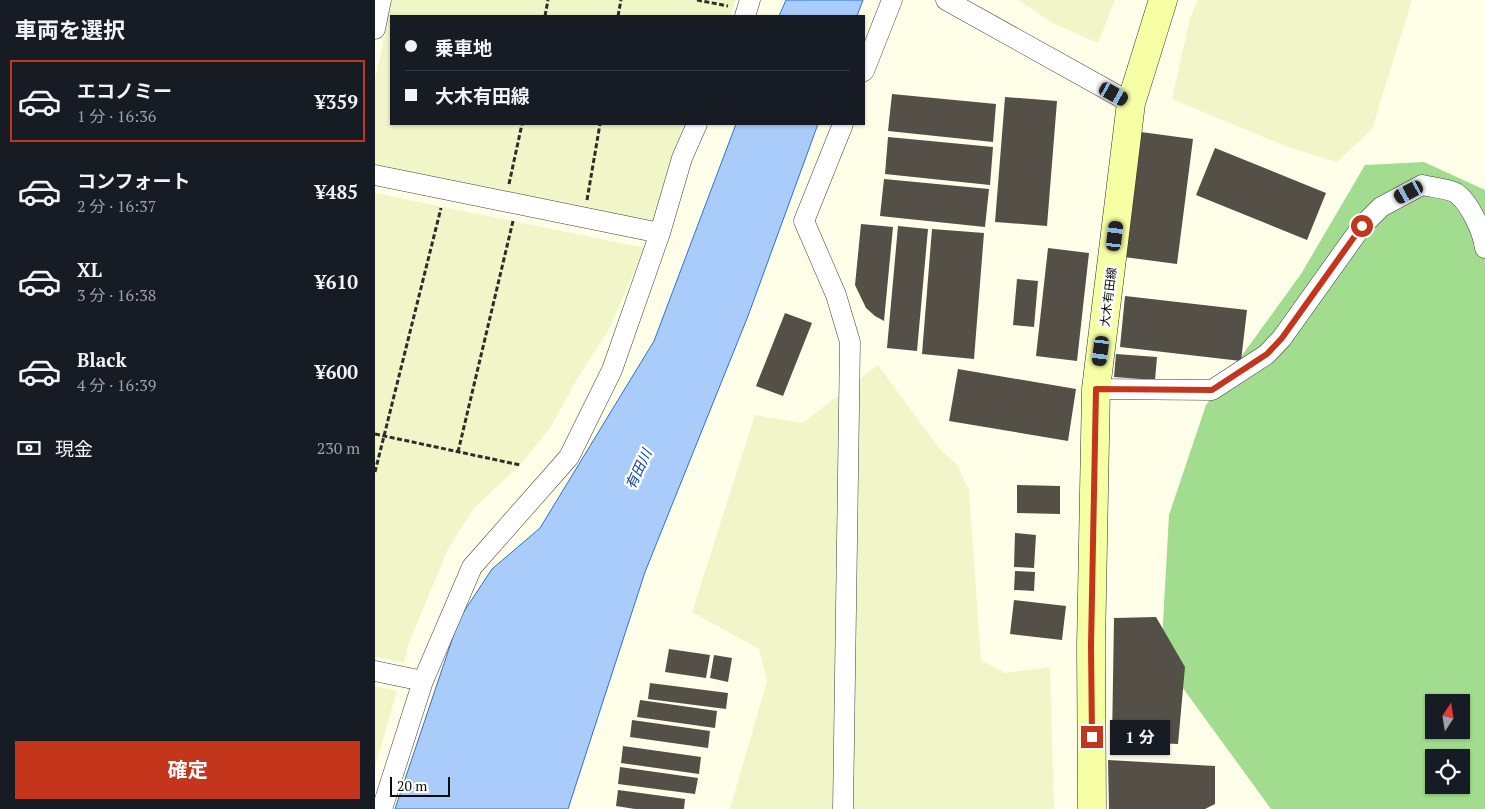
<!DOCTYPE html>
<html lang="ja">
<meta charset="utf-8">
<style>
:root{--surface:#171b24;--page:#242831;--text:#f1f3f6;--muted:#9ea1a6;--line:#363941;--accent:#c3361b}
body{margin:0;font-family:"PT Serif","Noto Sans JP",serif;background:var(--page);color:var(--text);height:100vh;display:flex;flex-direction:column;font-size:19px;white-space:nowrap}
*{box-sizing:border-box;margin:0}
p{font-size:16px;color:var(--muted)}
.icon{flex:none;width:28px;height:28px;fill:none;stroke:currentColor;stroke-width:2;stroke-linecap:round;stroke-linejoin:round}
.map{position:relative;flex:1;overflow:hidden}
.panel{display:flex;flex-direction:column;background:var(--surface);width:375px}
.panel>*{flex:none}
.hud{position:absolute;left:15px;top:15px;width:475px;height:110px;border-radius:0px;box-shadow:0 1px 4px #0004;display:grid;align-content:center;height:110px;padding:0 15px;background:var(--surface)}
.needle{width:32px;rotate:12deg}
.fabs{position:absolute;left:1050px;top:694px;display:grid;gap:10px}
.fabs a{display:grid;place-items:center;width:45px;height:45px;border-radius:0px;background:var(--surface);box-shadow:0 1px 4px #0004;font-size:25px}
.scale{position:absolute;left:15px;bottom:12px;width:60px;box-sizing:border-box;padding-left:5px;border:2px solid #0b0b0b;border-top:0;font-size:14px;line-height:18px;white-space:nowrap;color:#0b0b0b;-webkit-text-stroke:4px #fff;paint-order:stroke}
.end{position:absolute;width:22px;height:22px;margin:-11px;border:6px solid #c3361b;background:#fff;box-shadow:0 0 0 2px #fff}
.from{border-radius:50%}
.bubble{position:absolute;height:35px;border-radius:0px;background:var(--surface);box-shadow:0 1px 4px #0004;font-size:16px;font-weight:700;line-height:35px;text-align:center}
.car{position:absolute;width:15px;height:30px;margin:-15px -8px;border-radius:6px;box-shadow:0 0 4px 1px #0007;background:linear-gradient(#222 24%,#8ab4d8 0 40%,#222 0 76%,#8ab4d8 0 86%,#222 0)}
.hud b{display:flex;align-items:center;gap:18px;height:48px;font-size:19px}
.hud b+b{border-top:1px solid var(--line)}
.hud i{width:12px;height:12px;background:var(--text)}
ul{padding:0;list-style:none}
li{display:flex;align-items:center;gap:15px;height:82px;margin:0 10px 8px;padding:0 5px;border:2px solid transparent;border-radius:0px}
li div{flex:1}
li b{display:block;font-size:19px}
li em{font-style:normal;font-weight:700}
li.on{border-color:var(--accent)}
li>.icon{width:45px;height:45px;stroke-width:1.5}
h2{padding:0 15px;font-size:22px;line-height:60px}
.pay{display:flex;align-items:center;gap:12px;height:55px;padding:0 15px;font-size:19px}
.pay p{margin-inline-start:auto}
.button{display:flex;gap:10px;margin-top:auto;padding:10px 15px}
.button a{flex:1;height:58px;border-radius:0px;background:var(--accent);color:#fff;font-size:20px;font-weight:700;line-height:58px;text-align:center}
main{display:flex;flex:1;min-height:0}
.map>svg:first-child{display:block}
</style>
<main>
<section class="panel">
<h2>車両を選択</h2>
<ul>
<li class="on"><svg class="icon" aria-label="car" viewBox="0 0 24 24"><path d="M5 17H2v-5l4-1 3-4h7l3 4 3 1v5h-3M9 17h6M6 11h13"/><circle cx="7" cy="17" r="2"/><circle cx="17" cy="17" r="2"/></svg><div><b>エコノミー</b><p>1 分 · 16:36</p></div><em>¥359</em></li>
<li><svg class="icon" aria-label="car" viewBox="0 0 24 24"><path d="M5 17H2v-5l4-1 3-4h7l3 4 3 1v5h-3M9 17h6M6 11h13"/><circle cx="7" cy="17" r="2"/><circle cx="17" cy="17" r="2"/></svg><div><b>コンフォート</b><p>2 分 · 16:37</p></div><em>¥485</em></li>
<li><svg class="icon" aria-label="car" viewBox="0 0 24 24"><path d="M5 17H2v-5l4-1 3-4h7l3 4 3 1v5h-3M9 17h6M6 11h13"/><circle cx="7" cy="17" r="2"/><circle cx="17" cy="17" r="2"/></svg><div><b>XL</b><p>3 分 · 16:38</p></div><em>¥610</em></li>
<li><svg class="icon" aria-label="car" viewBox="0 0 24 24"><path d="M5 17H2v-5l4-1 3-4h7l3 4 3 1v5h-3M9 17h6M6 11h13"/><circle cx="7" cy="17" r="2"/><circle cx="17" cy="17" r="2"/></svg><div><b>Black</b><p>4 分 · 16:39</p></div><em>¥600</em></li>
</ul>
<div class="pay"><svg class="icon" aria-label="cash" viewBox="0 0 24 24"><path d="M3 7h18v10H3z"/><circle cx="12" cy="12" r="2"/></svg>現金<p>230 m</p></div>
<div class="button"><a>確定</a></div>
</section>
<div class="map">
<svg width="1110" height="809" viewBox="0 0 1110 809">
<rect width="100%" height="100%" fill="#ffffe9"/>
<path fill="#f1f6c8" d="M17 0H361L355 16H16V124H310L297 154 277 225 0 164V80Z
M643 0H740L723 43 679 24Z
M823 0H1037L997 129 962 162 913 147 797 99 815 18Z
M0 193 270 248 233 331 202 379 175 428 145 465 99 508 73 549 33 645 29 663 0 657Z
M503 365 564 448 582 465 594 490 606 660 630 673 675 667 679 809H355L392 681 384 649 317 612 380 415 427 423Z
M0 686 22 691 0 768Z"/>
<path fill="#a2dd8f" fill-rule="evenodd" d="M1049 162 1110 190V809H896L786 658 794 515 831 405 926 274 990 165ZM1059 702H1086V730H1059ZM1059 758H1086V785H1059Z"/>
<path fill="#aaccfa" stroke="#2d70d5" d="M411 0H488L482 16H404Z
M361 124H443L373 316 270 572 193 809H20L84 619 117 569 165 528 279 341Z"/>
<path fill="#544f47" d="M517 94 621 104 618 142 513 131Z
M630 97 682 101 672 226 620 222Z
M766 132 818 139 802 264 749 257Z
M513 137 618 147 615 185 510 174Z
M840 148 951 193 932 240 821 195Z
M509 179 614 189 610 227 505 216Z
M486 224 518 227 509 321 500 316 491 308 480 285Z
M523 226 553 229 542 351 512 348Z
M557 229 609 233 599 359 547 354Z
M673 248 714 253 702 361 661 356Z
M642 279 663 281 659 327 638 325Z
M750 296 872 310 866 361 745 347Z
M410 313 437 323 408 396 381 386Z
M741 354 782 357 780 380 739 377Z
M583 369 701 389 693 441 574 421Z
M642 485 685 486V514L642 513Z
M640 533 661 535 659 568 639 567Z
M640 571 660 572 659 591 639 590Z
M639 600 691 606 687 640 635 634Z
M781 617 810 667 803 744 737 741 739 618Z
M294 649 335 655 331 678 290 672Z
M339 655 357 658 353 682 335 678Z
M275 683 353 693 351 709 273 699Z
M265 700 342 711 340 728 262 717Z
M257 720 335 731 333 748 255 737Z
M248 746 326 757 324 774 246 763Z
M733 760 840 766V804L830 809H734Z
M245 767 323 778 320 794 243 784Z
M243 790 310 799 309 809H260L241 806Z"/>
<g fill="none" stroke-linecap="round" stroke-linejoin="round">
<g stroke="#3e3e3e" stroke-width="21">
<path id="minor" d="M571 0 756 103
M370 16 375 0
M0 29 6 0
M489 71 517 0
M468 124 429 221 461 295 475 342 468 809
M0 175 285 233
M721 389 837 390 892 354 907 338 987 226 1006 207 1047 185C1056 187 1075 189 1081 193 1095 203 1108 232 1110 248
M0 671 48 681
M7 809 48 681 97 567 194 457 237 370 285 233 307 158 322 124"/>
</g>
<g stroke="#2d2d2d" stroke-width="29">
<path id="secondary" d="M717 809 716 646 721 389 756 103 788 0"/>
</g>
<path stroke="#2d2d2d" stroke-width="3" stroke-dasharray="5 2.5" stroke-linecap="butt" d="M322 0 353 6
M170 16 173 0
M243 16 246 0
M134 184 147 124
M212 200 225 124
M0 434 145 465
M83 452 138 221
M0 472 66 208"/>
<use href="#minor" stroke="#fff" stroke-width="20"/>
<use href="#secondary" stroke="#f6ffa4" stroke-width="28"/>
</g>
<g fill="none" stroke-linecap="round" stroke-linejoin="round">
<path stroke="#c3361b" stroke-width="6" d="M717 737 716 646 721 389 837 390 892 354 907 338 987 226"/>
</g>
<g text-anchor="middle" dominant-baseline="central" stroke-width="5" stroke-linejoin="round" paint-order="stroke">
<g font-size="12" fill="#0b0b0b" stroke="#fff">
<text transform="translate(733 297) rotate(-83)">大木有田線</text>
</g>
<g font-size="14" font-style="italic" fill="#0e43a3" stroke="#fff">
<text transform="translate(263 469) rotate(-65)">有田川</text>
</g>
</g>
</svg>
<div class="fabs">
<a><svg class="needle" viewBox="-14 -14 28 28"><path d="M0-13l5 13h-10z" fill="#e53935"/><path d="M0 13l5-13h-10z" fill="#9ea1a6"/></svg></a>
<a><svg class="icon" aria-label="locate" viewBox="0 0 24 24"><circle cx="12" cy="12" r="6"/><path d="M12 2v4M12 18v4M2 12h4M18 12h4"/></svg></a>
</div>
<div class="scale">20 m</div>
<i class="end from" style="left:987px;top:226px"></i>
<i class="end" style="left:717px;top:737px"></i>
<div class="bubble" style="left:735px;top:720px;width:60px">1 分</div>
<i class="car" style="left:739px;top:94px;rotate:119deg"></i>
<i class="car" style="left:1034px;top:192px;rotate:242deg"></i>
<i class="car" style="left:740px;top:236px;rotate:7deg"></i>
<i class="car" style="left:726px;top:351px;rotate:187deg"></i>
<div class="hud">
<b><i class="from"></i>乗車地</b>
<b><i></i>大木有田線</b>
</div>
</div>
</main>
